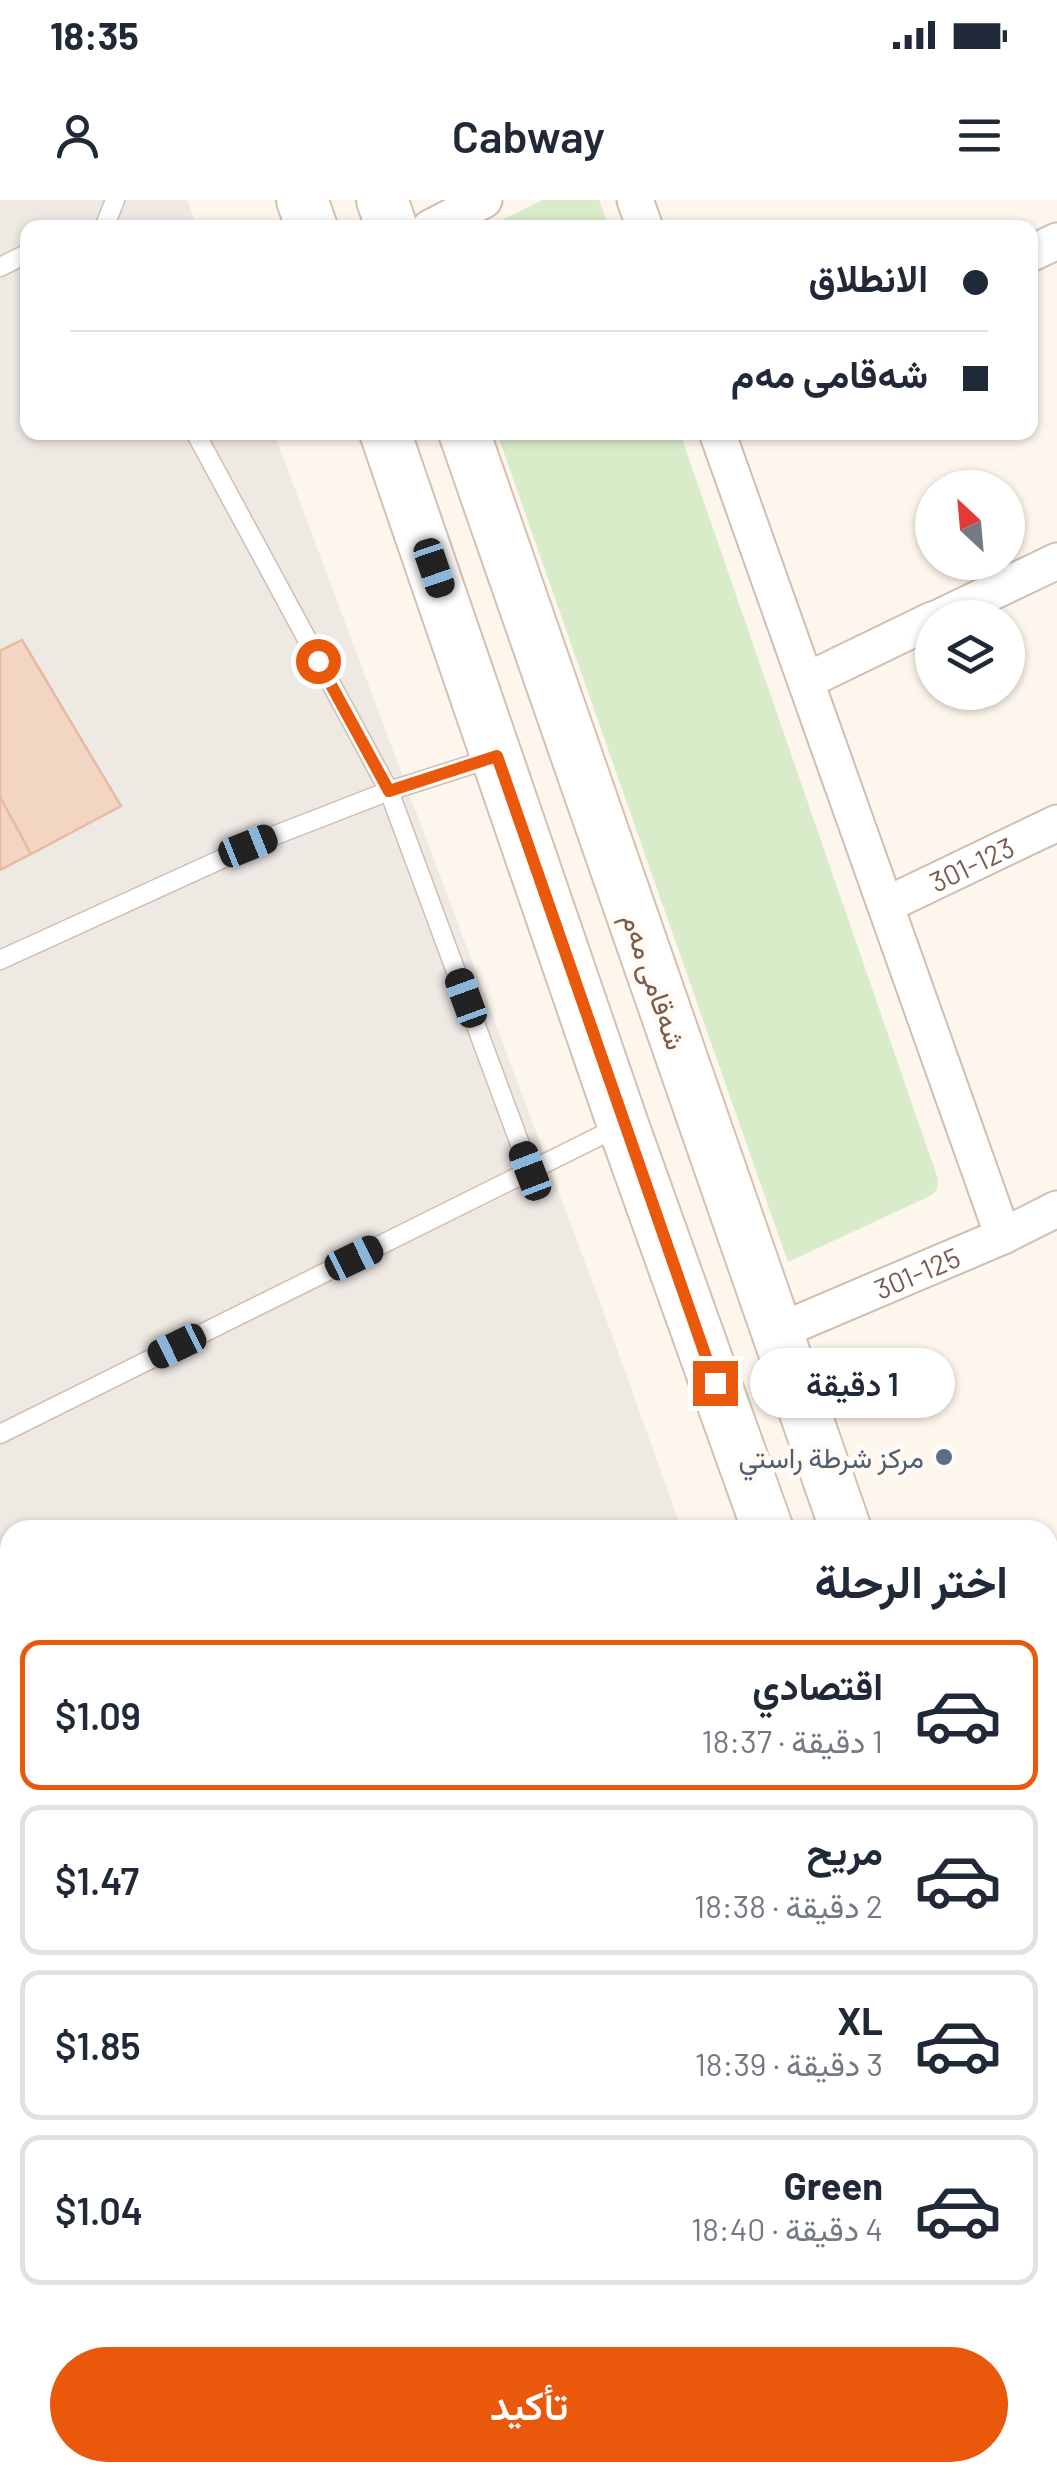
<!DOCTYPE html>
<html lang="ar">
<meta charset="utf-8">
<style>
:root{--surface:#fff;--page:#f2f2f3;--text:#1f2937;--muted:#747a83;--line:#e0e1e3;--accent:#ea580c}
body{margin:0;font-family:Barlow,Vazirmatn,sans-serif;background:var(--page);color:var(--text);direction:rtl;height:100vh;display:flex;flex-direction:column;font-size:38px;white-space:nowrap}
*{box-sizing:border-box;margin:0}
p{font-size:32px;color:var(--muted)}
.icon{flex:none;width:55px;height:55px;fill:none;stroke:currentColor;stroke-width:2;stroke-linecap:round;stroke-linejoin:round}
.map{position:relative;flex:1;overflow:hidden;direction:ltr}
.drawer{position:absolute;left:0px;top:1320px;width:1058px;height:962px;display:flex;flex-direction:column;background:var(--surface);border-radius:30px 30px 0 0;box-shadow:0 2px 8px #0004;direction:rtl}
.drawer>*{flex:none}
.hud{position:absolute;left:20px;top:20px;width:1018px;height:220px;border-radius:20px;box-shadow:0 2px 8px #0004;direction:rtl;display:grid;align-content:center;height:220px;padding:0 50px;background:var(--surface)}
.needle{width:65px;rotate:334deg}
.controls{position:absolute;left:915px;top:270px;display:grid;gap:20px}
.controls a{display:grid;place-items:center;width:110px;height:110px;border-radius:50%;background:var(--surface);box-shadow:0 2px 8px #0004;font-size:50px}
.end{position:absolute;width:45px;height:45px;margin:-22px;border:12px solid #ea580c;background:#fff;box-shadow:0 0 0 5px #fff}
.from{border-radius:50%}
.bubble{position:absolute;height:70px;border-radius:35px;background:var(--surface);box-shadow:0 2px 8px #0004;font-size:32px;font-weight:600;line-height:70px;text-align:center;direction:rtl}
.car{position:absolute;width:30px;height:60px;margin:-30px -15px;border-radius:12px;box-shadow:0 0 8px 2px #0007;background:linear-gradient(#222 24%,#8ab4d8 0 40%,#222 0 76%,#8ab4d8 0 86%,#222 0)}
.hud b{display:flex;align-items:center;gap:35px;height:95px;font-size:38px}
.hud b+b{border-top:2px solid var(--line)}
.hud i{width:25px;height:25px;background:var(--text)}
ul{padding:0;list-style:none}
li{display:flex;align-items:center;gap:30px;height:150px;margin:0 20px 15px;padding:0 30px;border:5px solid var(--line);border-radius:20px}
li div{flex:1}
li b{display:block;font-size:38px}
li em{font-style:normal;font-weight:600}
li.current{border-color:var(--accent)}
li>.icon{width:90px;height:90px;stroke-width:1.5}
h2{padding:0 50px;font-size:45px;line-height:120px}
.cta{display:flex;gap:20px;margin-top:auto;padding:20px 50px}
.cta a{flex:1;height:115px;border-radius:60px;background:var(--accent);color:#fff;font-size:40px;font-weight:600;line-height:115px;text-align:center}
.status{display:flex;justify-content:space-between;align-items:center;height:70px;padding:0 50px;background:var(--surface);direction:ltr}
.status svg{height:28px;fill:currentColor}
header{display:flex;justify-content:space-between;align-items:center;height:130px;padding:0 50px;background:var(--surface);font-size:45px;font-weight:600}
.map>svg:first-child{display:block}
</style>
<div class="status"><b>18:35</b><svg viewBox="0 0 49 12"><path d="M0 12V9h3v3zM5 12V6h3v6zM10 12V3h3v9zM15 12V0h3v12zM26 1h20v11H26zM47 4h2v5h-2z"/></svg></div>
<header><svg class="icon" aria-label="menu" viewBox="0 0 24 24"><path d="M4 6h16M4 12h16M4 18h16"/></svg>Cabway<svg class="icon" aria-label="person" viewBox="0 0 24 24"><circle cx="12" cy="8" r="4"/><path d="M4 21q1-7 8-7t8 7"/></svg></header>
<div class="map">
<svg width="1057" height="2282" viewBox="0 0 1057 2282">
<rect width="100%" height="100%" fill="#fdf6ec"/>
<path fill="#efe9e4" d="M0 0H187L197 27 28 28V232L274 233 604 1113 682 1330H10V2272H1048L1057 2275V2282H0Z"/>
<path fill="#d8ecc9" d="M543 0H599L609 27H487Z
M497 233H680L938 979 937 989 932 995 788 1062Z"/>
<path fill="#f3d5c3" stroke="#e6bba3" stroke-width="2.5" d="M22 440 121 606 31 654 0 597V451Z
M0 597 31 654 0 670Z
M522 2272H589L593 2282H526Z
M589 2272H657L661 2282H593Z
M657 2272H724V2273L702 2282H661Z"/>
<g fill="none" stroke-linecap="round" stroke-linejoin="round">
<g stroke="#d1beb0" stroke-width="21">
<path id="lane" d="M104 28 115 0
M0 67 28 53
M195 232 389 591 530 971
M0 760 268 638 389 591 492 558
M0 1234 622 925"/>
</g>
<g stroke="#d1beb0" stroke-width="39">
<g id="street">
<path d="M635 0 645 28"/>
<path d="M430 28 484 0"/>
<path d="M1030 54 1057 41"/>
<path d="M717 232 1003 1036"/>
<path d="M938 418 1057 361"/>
<path d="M806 481 932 420"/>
<path id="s1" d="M886 705 1057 623"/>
<path id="s2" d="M777 1132 1003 1036 1057 1009"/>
</g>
</g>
<g stroke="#d6c0b0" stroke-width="54">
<path id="secondary" d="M302 0 312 28
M382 0 392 28
M385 232 623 925 768 1330
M464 232 846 1330
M1048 1905 1057 1932
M1048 2108 1057 2133
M1048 2254 1057 2249
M994 2282 1012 2272"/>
</g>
<use href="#lane" stroke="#fff" stroke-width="18"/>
<use href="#street" stroke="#fff" stroke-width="35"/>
<use href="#secondary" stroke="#fff" stroke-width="50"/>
</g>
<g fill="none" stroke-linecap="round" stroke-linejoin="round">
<path stroke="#ea580c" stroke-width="12" d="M318 461 389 591 497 556 715 1183"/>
</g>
<circle fill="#5c6f8a" stroke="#fffaf3" stroke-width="4" cx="944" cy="1257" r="10"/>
<g text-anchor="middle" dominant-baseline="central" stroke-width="9" stroke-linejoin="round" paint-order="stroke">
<g font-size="28" fill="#7a5c4d" stroke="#fffaf3">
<text stroke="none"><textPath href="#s1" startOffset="95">301-123</textPath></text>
<text transform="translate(655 781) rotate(71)">شەقامی مەم</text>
<text stroke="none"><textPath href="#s2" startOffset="152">301-125</textPath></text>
</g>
<g font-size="28" fill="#4e5e75" stroke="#fffaf3" text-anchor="end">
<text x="924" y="1257">مركز شرطة راستي</text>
</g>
</g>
</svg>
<div class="controls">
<a><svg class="needle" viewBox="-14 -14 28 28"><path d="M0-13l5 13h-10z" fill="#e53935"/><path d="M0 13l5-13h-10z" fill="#747a83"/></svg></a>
<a><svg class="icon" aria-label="layers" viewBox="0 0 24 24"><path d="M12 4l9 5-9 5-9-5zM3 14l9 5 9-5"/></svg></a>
</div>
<i class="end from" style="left:318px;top:461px"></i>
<i class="end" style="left:715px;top:1183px"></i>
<div class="bubble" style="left:750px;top:1148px;width:205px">1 دقيقة</div>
<i class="car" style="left:434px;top:368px;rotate:161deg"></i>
<i class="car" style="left:248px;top:646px;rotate:68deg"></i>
<i class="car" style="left:466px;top:798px;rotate:340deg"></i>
<i class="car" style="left:530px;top:971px;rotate:339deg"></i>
<i class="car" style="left:354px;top:1058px;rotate:64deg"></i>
<i class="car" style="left:177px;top:1146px;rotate:244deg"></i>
<div class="hud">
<b><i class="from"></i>الانطلاق</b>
<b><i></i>شەقامی مەم</b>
</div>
<section class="drawer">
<h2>اختر الرحلة</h2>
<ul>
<li class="current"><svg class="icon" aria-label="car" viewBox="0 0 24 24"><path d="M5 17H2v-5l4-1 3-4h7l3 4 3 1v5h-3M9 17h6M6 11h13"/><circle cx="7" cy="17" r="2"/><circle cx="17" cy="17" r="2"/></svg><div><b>اقتصادي</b><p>1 دقيقة · 18:37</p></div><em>$1.09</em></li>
<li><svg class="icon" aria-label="car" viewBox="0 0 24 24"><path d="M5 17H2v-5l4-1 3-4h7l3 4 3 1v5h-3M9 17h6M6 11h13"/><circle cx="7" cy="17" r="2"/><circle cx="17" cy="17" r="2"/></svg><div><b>مريح</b><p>2 دقيقة · 18:38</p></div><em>$1.47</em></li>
<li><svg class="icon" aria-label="car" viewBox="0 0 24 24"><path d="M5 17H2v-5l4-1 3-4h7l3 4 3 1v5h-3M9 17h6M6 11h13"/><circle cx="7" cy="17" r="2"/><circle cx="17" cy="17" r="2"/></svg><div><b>XL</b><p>3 دقيقة · 18:39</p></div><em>$1.85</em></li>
<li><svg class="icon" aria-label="car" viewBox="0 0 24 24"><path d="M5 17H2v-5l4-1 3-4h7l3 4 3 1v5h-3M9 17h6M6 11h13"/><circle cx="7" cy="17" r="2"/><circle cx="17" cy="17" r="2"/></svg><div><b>Green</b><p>4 دقيقة · 18:40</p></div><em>$1.04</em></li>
</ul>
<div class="cta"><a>تأكيد</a></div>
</section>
</div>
